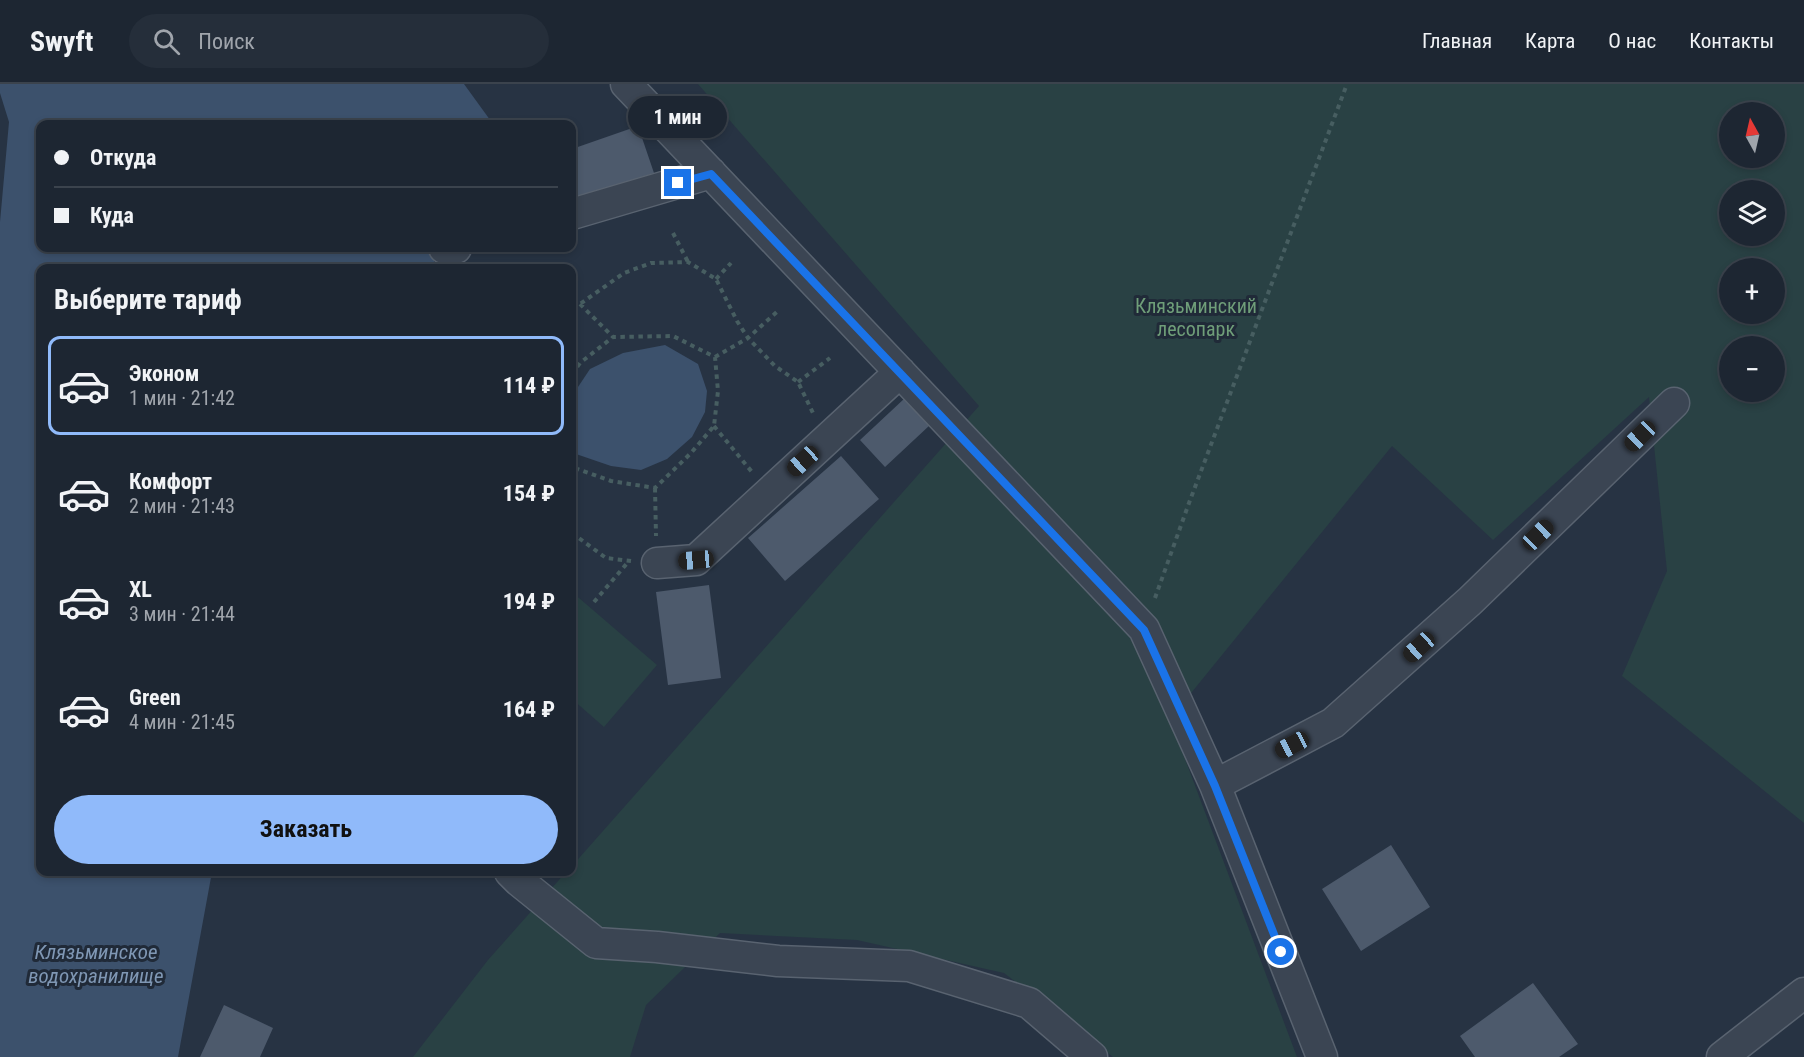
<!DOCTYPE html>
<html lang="ru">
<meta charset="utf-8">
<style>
:root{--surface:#1d2632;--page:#252e3a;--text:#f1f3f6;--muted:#a0a5ac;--line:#3b434d;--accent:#90bafa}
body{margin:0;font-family:"Roboto Condensed",sans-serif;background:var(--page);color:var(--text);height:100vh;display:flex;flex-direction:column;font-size:22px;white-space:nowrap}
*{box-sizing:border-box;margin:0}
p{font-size:20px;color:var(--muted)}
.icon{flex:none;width:33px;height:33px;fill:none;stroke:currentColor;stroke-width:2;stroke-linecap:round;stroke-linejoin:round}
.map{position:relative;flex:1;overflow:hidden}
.details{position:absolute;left:36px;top:180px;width:540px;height:612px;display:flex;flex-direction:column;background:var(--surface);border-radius:12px;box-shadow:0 3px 9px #0003,0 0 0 2px var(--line)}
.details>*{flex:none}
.banner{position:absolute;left:36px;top:36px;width:540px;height:132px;border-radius:12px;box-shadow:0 3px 9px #0003,0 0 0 2px var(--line);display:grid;align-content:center;height:132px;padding:0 18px;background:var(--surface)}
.needle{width:39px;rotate:352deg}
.controls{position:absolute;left:1719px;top:18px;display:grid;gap:12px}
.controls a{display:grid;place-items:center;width:66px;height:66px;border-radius:50%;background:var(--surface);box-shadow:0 3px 9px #0003,0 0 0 2px var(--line);font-size:30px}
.end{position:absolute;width:27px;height:27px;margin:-14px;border:8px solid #1a73e8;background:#fff;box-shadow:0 0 0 3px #fff}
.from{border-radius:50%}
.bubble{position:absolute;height:42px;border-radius:21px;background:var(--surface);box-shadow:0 3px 9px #0003,0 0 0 2px var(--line);font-size:20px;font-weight:700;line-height:42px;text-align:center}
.car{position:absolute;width:18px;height:36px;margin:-18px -9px;border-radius:8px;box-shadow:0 0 4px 2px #0007;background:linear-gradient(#222 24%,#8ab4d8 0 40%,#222 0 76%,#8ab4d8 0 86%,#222 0)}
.banner b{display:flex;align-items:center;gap:21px;height:57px;font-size:22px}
.banner b+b{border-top:2px solid var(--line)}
.banner i{width:15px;height:15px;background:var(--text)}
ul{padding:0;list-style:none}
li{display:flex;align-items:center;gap:18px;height:99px;margin:0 12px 9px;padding:0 6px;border:3px solid transparent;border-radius:12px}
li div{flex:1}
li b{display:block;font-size:22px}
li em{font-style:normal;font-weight:700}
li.current{border-color:var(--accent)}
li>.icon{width:54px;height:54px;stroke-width:1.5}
h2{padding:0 18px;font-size:27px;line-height:72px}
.primary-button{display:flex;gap:12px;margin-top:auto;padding:12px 18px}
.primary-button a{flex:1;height:69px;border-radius:36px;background:var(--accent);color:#111;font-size:24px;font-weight:700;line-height:69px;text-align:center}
header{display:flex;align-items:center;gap:36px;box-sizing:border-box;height:84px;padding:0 30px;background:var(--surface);border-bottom:2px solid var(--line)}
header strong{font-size:28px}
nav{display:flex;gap:33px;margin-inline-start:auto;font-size:21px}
.search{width:420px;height:54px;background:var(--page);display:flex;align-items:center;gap:15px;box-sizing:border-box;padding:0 21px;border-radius:33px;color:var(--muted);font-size:22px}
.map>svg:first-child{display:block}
</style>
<header>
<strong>Swyft</strong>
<div class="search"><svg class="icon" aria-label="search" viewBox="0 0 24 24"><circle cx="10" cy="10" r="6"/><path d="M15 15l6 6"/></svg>Поиск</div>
<nav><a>Главная</a><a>Карта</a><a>О нас</a><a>Контакты</a></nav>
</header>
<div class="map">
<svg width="1804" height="973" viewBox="0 0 1804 973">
<rect width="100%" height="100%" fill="#273343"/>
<path fill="#294144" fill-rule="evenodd" d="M698 0H1804V739L1622 592 1667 487 1649 313 1493 456 1392 362 1170 635 1297 973H1113L1004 889 857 856 720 849 646 921 630 973H413L488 876 566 788H572V782L979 322ZM1730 28H1774V74H1730ZM1730 106H1774V152H1730ZM1730 184H1774V230H1730ZM1730 262H1774V308H1730Z
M572 508 657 581 604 643 572 615Z"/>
<path fill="#3c516c" d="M0 0H464L493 40H40V164H439L432 184H40V788H212L178 973H0V138L9 38 0 9Z
M665 261 698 280 707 307 705 328 692 353 667 375 641 386 611 382 576 370 572 362V312L590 285 623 269Z"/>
<path fill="#4d5a6c" d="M638 42 654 89 572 117V65Z
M905 314 930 341 885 383 860 356Z
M841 372 879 415 785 497 748 454Z
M709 501 721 594 668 601 656 508Z
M1391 761 1430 823 1361 867 1322 805Z
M1533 899 1578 960 1559 973H1475L1460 952Z
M224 921 273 944 260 973H200Z"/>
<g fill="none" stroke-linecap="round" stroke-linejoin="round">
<g stroke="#596370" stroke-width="33">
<path id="minor" d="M626 0 1144 545 1215 701 1322 973
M572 130 711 89
M444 164 451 165 456 164
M657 479 696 476 900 288
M1215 701 1333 639 1470 517 1674 319
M510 788 519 797 596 859 657 863 778 877 909 882 1029 919 1092 973
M1722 973 1804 909"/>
</g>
<path stroke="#475e61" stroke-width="4" stroke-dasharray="4.5 4.5" stroke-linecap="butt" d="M673 149 688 178
M716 195 731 179
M572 220H580L624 189 651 179 688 178 716 195 737 237 748 254 775 282 798 298 813 329
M580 220 613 253
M715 273 748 254 779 226
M572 290 580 279 613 253 673 252 715 273 718 307 714 342 691 369 655 404 611 397 572 383
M798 298 830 274
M714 342 752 388
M655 404 656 452
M572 449 606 474 631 477
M1155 514 1189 419 1347 0
M594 518 629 477"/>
<use href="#minor" stroke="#3b4553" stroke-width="30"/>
</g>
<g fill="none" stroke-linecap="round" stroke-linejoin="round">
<path stroke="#1a73e8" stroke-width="8" d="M678 99 711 90 1144 546 1215 702 1281 868"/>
</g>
<g text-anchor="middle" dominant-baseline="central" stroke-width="6" stroke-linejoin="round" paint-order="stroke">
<g font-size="20" fill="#6f9e79" stroke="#202a38">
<text x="1196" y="222">Клязьминский<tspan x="1196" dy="23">лесопарк</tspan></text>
</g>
<g font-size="21" font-style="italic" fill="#7f97b4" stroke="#202a38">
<text x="96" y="868">Клязьминское<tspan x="96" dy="24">водохранилище</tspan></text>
</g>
</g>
</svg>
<div class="controls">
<a><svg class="needle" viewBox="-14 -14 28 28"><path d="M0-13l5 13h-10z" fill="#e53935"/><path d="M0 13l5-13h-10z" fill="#a0a5ac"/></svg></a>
<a><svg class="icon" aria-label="layers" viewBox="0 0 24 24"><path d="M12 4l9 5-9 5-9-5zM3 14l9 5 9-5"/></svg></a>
<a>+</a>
<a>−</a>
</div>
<i class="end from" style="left:1281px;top:868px"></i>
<i class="end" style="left:678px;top:99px"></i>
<div class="bubble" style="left:628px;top:12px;width:99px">1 мин</div>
<i class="car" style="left:1640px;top:352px;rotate:226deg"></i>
<i class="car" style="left:803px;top:377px;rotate:228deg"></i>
<i class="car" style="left:1538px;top:451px;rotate:46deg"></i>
<i class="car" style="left:696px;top:476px;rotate:265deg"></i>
<i class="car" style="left:1419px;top:563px;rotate:228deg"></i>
<i class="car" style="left:1292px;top:661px;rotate:242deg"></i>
<div class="banner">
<b><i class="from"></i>Откуда</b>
<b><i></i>Куда</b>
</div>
<section class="details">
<h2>Выберите тариф</h2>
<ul>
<li class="current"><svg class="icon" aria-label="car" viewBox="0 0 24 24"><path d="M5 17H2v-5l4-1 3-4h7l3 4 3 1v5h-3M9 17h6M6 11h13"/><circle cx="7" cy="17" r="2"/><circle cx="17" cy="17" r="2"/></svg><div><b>Эконом</b><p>1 мин · 21:42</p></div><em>114 ₽</em></li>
<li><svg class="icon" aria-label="car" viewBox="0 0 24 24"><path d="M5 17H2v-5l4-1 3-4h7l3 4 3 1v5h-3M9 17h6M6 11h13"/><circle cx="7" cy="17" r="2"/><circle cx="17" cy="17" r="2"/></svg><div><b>Комфорт</b><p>2 мин · 21:43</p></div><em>154 ₽</em></li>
<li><svg class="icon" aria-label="car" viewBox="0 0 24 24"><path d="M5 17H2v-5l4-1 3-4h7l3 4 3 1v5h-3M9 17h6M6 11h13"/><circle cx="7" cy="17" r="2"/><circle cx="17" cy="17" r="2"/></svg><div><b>XL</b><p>3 мин · 21:44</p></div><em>194 ₽</em></li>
<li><svg class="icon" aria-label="car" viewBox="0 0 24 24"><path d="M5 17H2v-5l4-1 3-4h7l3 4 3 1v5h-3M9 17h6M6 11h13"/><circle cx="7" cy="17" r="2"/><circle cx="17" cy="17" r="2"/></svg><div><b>Green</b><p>4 мин · 21:45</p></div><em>164 ₽</em></li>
</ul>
<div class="primary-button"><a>Заказать</a></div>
</section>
</div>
